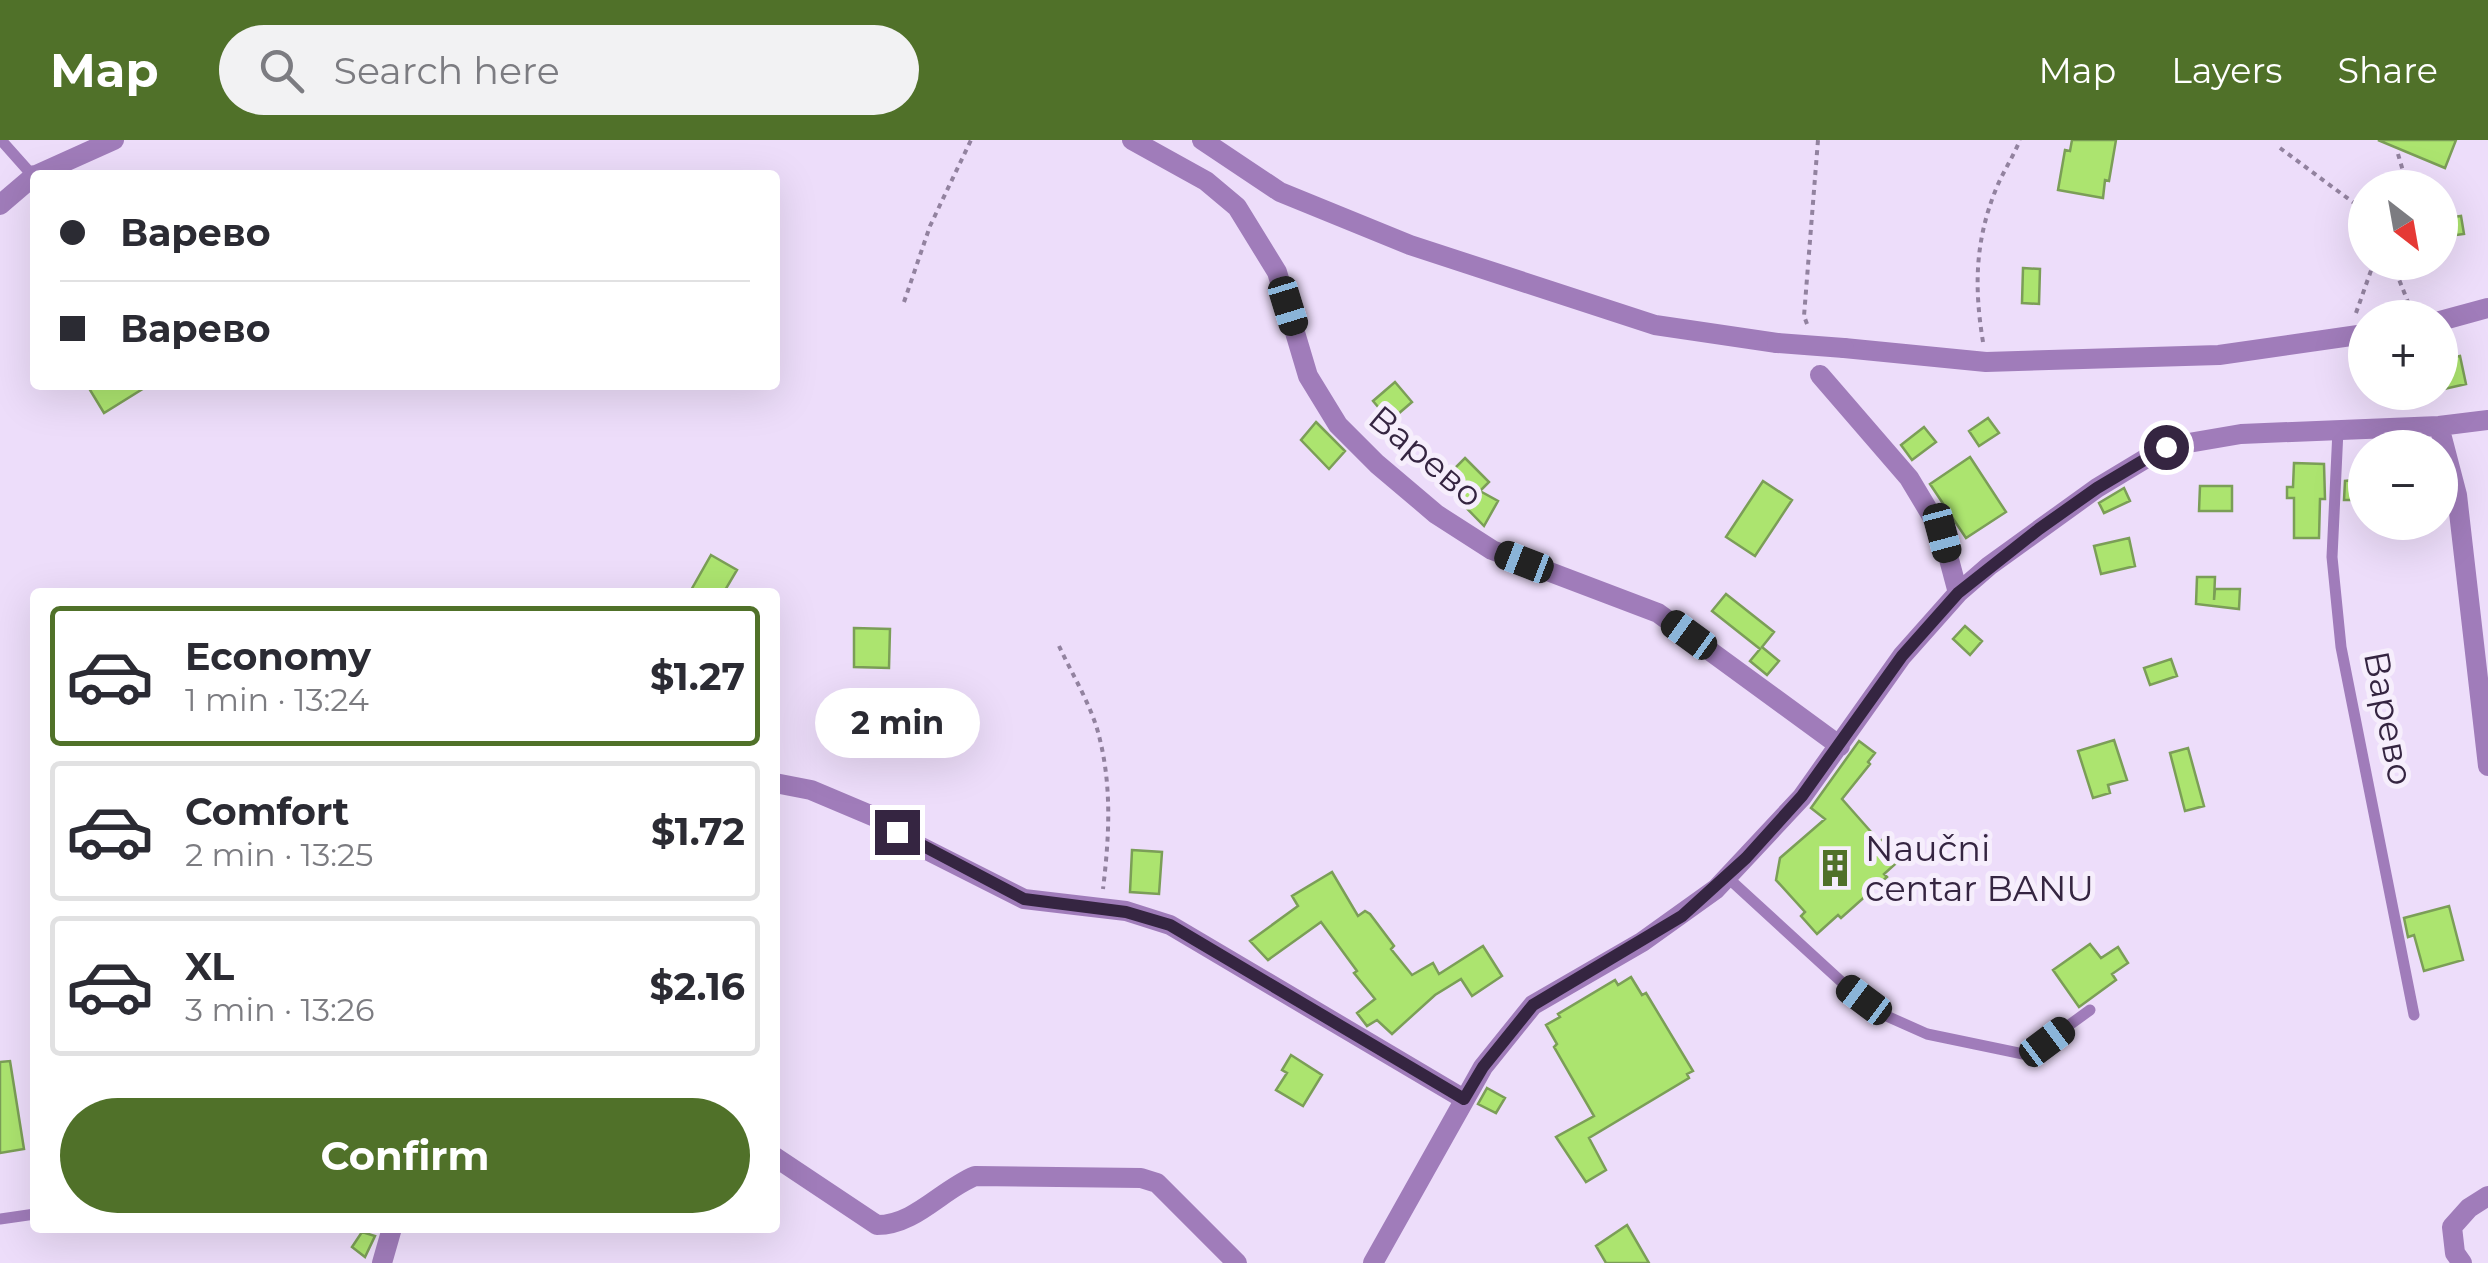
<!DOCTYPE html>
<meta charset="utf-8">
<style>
:root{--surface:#fff;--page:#f2f2f3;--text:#2b2b33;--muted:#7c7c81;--line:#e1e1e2;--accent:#507129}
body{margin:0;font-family:Montserrat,sans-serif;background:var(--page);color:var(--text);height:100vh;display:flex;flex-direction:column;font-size:38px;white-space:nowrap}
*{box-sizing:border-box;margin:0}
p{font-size:32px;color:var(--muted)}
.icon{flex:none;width:55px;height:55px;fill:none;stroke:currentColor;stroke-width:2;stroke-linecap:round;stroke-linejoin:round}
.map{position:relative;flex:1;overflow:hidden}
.sheet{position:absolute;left:30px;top:448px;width:750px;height:645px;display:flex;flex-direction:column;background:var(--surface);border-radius:10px;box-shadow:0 10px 40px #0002}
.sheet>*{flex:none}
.guide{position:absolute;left:30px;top:30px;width:750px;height:220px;border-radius:10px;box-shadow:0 10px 40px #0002;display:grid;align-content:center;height:220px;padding:0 30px;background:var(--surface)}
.needle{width:65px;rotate:149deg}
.fabs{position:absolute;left:2348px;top:30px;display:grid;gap:20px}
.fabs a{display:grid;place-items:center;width:110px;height:110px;border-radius:50%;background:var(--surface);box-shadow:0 10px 40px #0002;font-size:50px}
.end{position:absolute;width:45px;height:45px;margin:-22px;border:12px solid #352541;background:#fff;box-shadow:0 0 0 5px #fff}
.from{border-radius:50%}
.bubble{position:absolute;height:70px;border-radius:35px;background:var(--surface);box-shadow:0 10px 40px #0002;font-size:32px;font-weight:700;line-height:70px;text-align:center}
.car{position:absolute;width:30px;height:60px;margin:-30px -15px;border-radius:12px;box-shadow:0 0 8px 2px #0007;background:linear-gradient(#222 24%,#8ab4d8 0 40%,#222 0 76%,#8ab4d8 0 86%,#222 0)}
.guide b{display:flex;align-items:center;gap:35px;height:95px;font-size:38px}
.guide b+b{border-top:2px solid var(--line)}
.guide i{width:25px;height:25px;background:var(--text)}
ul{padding:18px 0 0;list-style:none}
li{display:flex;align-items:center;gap:30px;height:140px;margin:0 20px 15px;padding:0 10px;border:5px solid var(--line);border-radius:10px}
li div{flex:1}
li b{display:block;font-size:38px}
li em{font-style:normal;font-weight:700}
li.selected{border-color:var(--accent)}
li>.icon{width:90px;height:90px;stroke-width:1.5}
.button{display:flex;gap:20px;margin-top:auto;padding:20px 30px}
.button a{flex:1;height:115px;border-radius:60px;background:var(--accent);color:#fff;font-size:40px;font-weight:700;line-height:115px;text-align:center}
header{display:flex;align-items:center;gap:60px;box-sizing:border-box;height:140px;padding:0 50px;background:var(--accent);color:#fff}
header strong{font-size:48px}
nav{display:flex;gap:55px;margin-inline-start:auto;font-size:35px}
.search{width:700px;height:90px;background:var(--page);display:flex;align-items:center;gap:25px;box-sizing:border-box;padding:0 35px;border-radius:55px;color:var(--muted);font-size:38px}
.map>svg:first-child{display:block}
</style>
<header>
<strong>Map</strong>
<div class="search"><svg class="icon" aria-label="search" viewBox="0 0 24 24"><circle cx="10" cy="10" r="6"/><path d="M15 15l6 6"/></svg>Search here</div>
<nav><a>Map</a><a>Layers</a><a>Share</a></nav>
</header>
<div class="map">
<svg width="2488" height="1123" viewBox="0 0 2488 1123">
<rect width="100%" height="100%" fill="#edddfa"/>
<path fill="#ace46f" stroke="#7b9e57" stroke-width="2.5" d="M2072 0H2116L2109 41 2105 40 2103 58 2058 50 2065 10 2070 11Z
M2378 0H2456L2445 28Z
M2461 76 2464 94 2440 97V79Z
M2023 128 2040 129 2039 164 2022 163Z
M2460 216 2466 244 2440 250V220Z
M1395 242 1412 262 1390 281 1373 261Z
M87 245H149L104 273Z
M1988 278 1999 293 1979 306 1969 291Z
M1316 282 1345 311 1329 329 1301 300Z
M1924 287 1936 302 1912 320 1901 305Z
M1970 317 2006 372 1966 398 1930 344Z
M1465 318 1489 342 1480 351 1498 361 1484 386 1441 342Z
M2294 323 2324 324 2325 359H2320L2319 398H2294V358H2287V347H2293Z
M2365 339V360H2344L2345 341Z
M1763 341 1792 360 1755 416 1726 397Z
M2200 346H2232V371H2199Z
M2124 348 2130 361 2104 373 2099 363Z
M2129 398 2135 426 2101 434 2094 406Z
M711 415 737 430 724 452H690Z
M2197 437H2215L2214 460 2215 449H2240L2239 469 2196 464Z
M1726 454 1774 492 1762 507 1779 521 1767 535 1750 521 1760 509 1712 471Z
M1965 486 1982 501 1970 515 1953 499Z
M854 488 890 489 889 528 854 527Z
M2171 519 2177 536 2150 545 2144 528Z
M2114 600 2127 640 2108 645 2110 653 2093 658 2078 611Z
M1859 601 1875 613 1868 622 1870 624 1842 659 1880 702 1884 698 1902 718 1884 734 1887 737 1841 778 1838 775 1817 794 1801 776 1805 772 1776 740 1780 718 1825 679 1811 668Z
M2188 608 2204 666 2185 671 2170 613Z
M1132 710 1162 712 1159 754 1130 752Z
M1332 732 1358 776 1365 771 1370 774 1394 806 1391 809 1412 835 1433 823 1439 834 1483 806 1502 836 1472 856 1461 839 1435 855 1392 894 1377 880 1367 886 1357 873 1375 859 1354 833 1357 831 1321 782 1268 820 1250 801 1298 766 1292 756Z
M2449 766 2463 820 2424 831 2414 795 2408 797 2404 778Z
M2090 804 2101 818 2118 807 2128 823 2112 834 2116 840 2079 867 2053 830Z
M1631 837 1642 855 1646 853 1693 931 1687 934 1689 938 1589 998 1606 1030 1586 1042 1556 997 1594 976 1554 907 1557 904 1546 885 1560 877 1558 874 1615 840 1618 845Z
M1291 915 1322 935 1303 966 1276 950 1287 933 1282 930Z
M10 921 24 1009 0 1013V922Z
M1487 948 1505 958 1496 973 1478 964Z
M1627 1085 1649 1123H1606L1596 1106Z
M362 1092 375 1096 365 1117 352 1107Z"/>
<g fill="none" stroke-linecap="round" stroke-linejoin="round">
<path stroke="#92829f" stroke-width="4" stroke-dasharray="5 5" stroke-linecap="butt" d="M2280 8 2358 66 2365 76
M2398 14 2408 48
M2392 122 2408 162 2409 178
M904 162 930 86 971 0
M2356 173 2374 122
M1807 184 1804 176 1818 0
M1983 202C1974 147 1975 101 1996 49 2003 32 2013 17 2020 0
M1059 506C1073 536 1093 568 1100 600 1112 649 1109 699 1103 749"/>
<path stroke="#a07cba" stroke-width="11" d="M1 0 33 36
M2338 290 2332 417 2341 507 2414 875
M1727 737 1845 845 1882 874 1927 894 2028 915 2090 870
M0 1079 35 1074"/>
<path stroke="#a07cba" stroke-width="20" d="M1132 0 1206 41 1237 67 1277 132 1308 236 1338 285 1377 324 1436 374 1492 410 1658 473 1840 606
M1202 0 1280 52 1410 105 1655 185 1777 203
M36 35 114 0
M0 65 35 35
M2440 181 2488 168
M1844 208 1986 222 2219 215 2365 194
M1820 235 1909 338 1942 393 1958 453
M2439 286 2457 355 2488 626
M775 643 811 650 875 677 919 706 1024 759 1126 771 1170 785 1464 959
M775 1017 877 1085C915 1085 941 1050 975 1036L1141 1038 1157 1043 1237 1123
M382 1123 392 1088
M1373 1123 1483 927 1533 865 1642 802 1716 749 1802 657 1902 516 1958 453 1989 426 2097 348 2165 307 2241 294 2439 286 2488 280
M2462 1123 2455 1113 2452 1087 2469 1068 2488 1056"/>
<path stroke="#a07cba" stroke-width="20" d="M1777 203 1844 208"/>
</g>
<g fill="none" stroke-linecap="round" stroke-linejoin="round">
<path stroke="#352541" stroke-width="12" d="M897 692 1024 759 1126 772 1170 785 1464 959 1483 927 1533 865 1682 776 1746 718 1802 656 1902 516 1958 453 2039 389 2097 348 2166 307"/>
</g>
<defs>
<g id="building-bare" transform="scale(3)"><path d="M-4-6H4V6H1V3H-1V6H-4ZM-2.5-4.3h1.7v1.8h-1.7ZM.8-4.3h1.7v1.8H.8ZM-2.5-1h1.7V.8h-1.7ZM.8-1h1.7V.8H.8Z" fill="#507129" stroke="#f6eefc" stroke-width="2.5" paint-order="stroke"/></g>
</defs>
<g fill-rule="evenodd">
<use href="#building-bare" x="1835" y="728"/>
</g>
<g text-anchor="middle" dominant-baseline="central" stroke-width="10" stroke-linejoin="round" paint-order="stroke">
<g font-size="35" fill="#352541" stroke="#f6eefc">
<text transform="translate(1426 316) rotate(40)">Варево</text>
<text transform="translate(2389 578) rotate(79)">Варево</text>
</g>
<g font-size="35" fill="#352541" stroke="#f6eefc" text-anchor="start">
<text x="1865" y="708">Naučni<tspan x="1865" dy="40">centar BANU</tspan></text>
</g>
</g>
</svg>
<div class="fabs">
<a><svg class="needle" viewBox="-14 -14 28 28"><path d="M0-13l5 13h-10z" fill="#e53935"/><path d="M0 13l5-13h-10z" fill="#7c7c81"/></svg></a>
<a>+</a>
<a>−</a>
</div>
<i class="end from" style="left:2166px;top:307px"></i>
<i class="end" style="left:897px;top:692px"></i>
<div class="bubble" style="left:815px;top:548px;width:165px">2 min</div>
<i class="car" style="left:1288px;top:166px;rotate:163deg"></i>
<i class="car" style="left:1942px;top:393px;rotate:165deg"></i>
<i class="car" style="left:1524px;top:422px;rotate:291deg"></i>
<i class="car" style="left:1689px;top:495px;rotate:306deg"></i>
<i class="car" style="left:1864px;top:860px;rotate:307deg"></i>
<i class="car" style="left:2047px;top:902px;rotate:53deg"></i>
<div class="guide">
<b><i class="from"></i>Варево</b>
<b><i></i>Варево</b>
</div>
<section class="sheet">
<ul>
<li class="selected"><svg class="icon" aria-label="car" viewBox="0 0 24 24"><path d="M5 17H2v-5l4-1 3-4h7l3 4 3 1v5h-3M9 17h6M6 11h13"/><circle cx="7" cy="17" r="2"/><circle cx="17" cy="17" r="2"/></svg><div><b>Economy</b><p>1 min · 13:24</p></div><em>$1.27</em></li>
<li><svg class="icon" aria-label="car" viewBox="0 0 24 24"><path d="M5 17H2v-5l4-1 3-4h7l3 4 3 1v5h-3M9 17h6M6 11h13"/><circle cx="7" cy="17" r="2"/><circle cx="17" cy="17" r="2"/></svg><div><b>Comfort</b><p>2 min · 13:25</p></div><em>$1.72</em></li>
<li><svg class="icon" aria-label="car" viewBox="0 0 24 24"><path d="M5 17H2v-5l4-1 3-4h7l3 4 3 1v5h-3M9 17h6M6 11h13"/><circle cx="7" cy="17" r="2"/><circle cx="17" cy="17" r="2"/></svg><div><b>XL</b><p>3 min · 13:26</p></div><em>$2.16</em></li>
</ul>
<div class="button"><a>Confirm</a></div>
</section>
</div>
